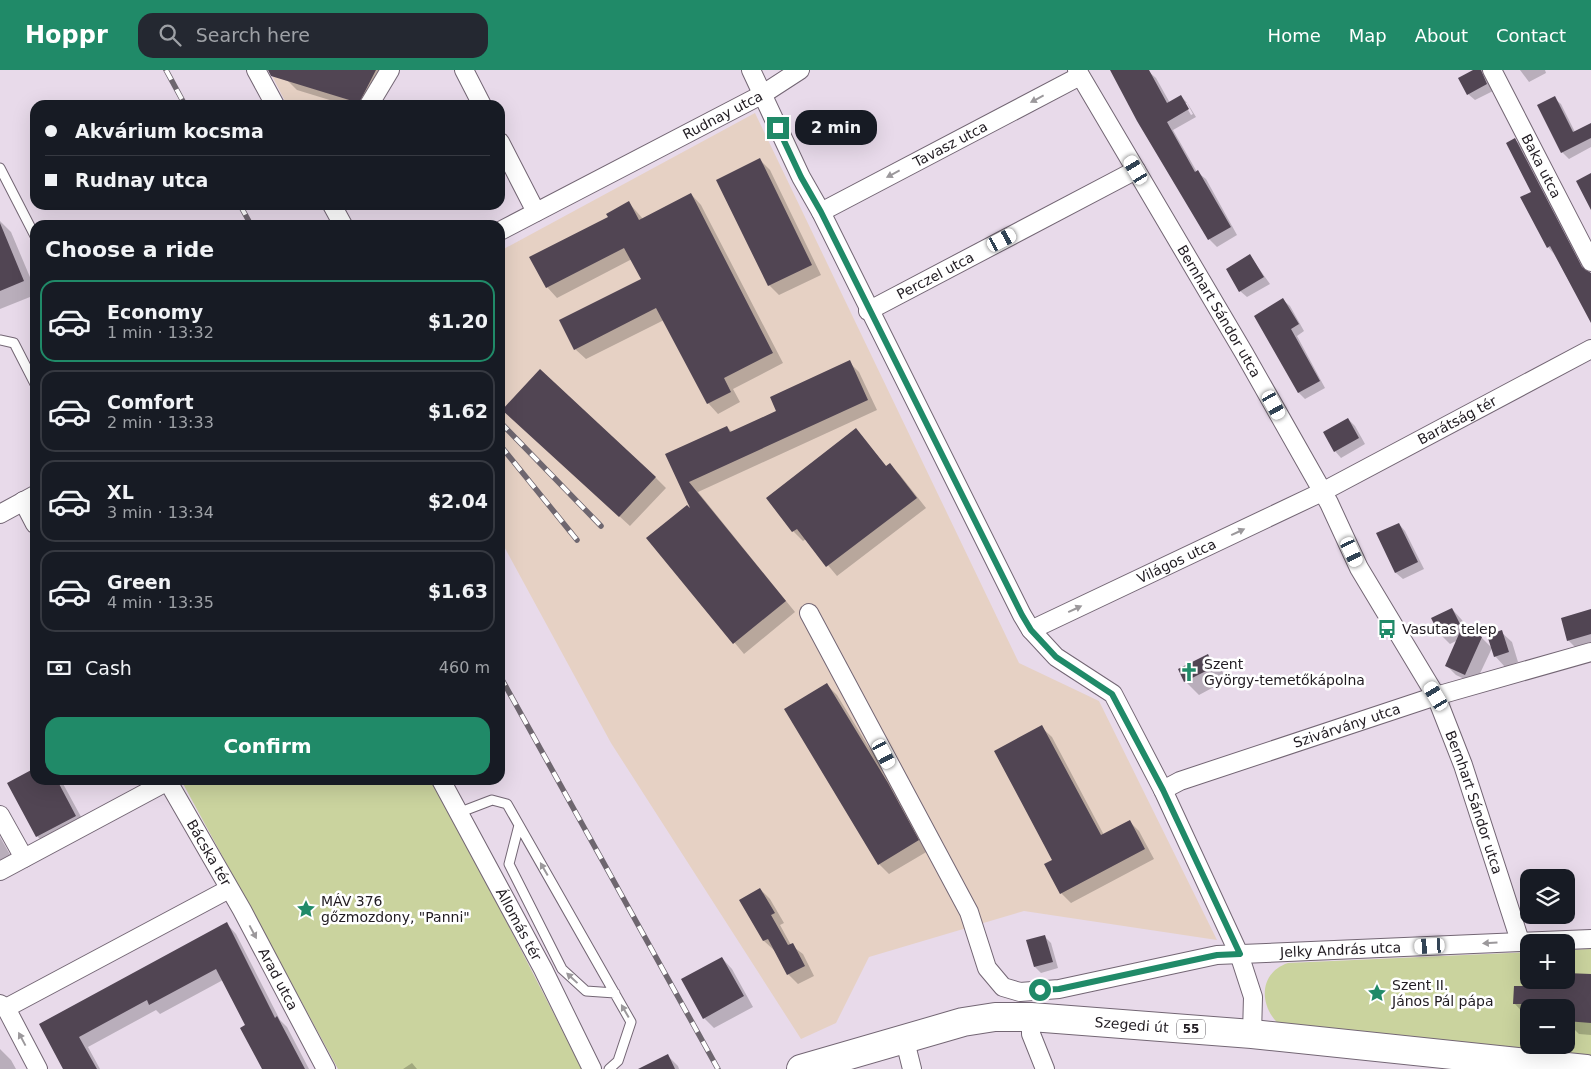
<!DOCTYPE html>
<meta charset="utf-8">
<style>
:root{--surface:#171b24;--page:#242831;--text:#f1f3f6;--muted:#9ea1a6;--line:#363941;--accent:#208a68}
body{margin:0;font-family:"DejaVu Sans",sans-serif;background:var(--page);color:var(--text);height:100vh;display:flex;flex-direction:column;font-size:19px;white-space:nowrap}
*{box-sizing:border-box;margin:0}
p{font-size:16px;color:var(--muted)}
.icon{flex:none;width:28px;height:28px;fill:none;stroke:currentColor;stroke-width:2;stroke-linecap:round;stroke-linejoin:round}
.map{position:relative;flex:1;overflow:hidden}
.details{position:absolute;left:30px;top:150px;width:475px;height:565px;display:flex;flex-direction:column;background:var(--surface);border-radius:15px;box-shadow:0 5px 20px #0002}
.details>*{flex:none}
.banner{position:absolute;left:30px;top:30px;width:475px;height:110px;border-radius:15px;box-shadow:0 5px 20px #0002;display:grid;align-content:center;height:110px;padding:0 15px;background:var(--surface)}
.buttons{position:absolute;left:1520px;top:799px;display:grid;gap:10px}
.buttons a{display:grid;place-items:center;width:55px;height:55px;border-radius:10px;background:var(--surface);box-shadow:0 5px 20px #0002;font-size:25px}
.end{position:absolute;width:22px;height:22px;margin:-11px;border:6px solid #208a68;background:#fff;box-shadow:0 0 0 2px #fff}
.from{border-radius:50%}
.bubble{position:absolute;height:35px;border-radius:15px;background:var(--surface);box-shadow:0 5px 20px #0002;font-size:16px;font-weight:800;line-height:35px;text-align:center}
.car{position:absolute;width:15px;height:30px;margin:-15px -8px;border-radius:6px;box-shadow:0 0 4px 1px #0007;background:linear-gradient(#fff 24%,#345 0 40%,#fff 0 76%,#345 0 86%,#fff 0)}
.banner b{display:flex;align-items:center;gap:18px;height:48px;font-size:19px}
.banner b+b{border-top:1px solid var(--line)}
.banner i{width:12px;height:12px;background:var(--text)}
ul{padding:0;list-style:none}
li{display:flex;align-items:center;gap:15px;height:82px;margin:0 10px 8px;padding:0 5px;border:2px solid var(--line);border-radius:15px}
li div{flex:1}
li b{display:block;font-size:19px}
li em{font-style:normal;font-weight:800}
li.active{border-color:var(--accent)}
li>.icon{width:45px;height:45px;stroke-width:1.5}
h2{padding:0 15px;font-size:22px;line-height:60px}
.pay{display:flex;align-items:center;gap:12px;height:55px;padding:0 15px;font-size:19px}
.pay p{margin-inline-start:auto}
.button{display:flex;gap:10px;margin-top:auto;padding:10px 15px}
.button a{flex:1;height:58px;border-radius:15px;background:var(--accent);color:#fff;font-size:20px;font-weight:800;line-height:58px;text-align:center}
header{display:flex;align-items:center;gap:30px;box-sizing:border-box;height:70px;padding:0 25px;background:var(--accent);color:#fff}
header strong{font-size:24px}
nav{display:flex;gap:28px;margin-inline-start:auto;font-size:18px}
.search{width:350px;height:45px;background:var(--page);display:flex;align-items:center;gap:12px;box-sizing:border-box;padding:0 18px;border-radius:15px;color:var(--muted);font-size:19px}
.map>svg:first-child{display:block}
</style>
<header>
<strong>Hoppr</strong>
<div class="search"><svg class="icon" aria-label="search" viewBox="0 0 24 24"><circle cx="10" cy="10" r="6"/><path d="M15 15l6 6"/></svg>Search here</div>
<nav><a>Home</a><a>Map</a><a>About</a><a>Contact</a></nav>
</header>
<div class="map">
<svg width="1591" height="999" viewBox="0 0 1591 999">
<rect width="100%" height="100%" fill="#e8daea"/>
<path fill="#e6d1c4" d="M269 0H380L359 35H287Z
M755 43 1019 593 1099 631 1217 870 1024 841 869 887 836 953 801 969 611 673 500 469V181Z"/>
<path fill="#cad39e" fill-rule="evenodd" d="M181 710H434L582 999H338Z
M1591 879V989L1280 955C1259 937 1258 903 1288 893L1529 882V910H1566V880ZM1529 938H1566V975H1529Z"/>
<path fill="#0003" fill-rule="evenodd" d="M290 0H389L373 35H346L297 20 287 10Z
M1111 0 1148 1 1156 8 1170 33 1181 26 1188 34 1196 47 1173 60 1197 102 1206 109 1237 165 1217 177 1210 170ZM1184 33H1187L1193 44 1191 45Z
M1476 0H1486L1493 21 1475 30 1468 24Z
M1520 0H1545L1546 3 1529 12Z
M1554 28 1561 34 1575 62 1591 54V77L1569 89 1562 82Z
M1515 70 1522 76 1587 203 1591 204V250L1554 184 1548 177Z
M760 90 770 100 821 205 779 225 769 215Z
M691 124 701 135 783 293 733 319 740 332 718 344 708 333 664 250 586 289 575 279 643 210 632 189 557 228 547 217 609 147 629 133 643 149Z
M0 151 11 162 35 219V225L0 239Z
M1250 186 1270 214 1247 227 1240 221Z
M500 230 504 234 500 239Z
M1283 230 1290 236 1304 261 1297 266 1325 318 1305 329 1299 323 1256 246Z
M849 292 859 302 877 340 698 422 795 542 744 584 648 469 694 443 667 385 727 357 732 362 778 341Z
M1348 349 1355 356 1365 374 1341 388 1335 381Z
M514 350 656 408 666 418 630 456Z
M856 360 887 397 890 395 900 405 926 438 837 506 806 469 803 471 793 461 767 428Z
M1399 454 1405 461 1424 499 1403 509 1396 503 1378 464Z
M1452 539 1462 550 1468 562 1482 568 1492 578 1475 614 1456 605 1446 595 1458 570 1450 574 1440 564 1433 549Z
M1591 541V572L1575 577 1568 570Z
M1501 562 1512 572 1518 592 1505 597 1495 586Z
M1208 586 1221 599 1227 610 1199 625 1185 611Z
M827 615 837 625 898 725 928 781 889 804 879 794Z
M1041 657 1052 667 1104 765 1129 751 1139 761 1154 789 1071 833 1061 823 1053 790Z
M35 700V710H61L86 756 48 777 37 766 9 714Z
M0 767 12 788 0 802Z
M760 819 770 829 784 853 780 855 791 875 803 884 814 906 798 914 788 904 775 881 764 871 741 830Z
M227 854 236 864 280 950 287 957 309 999H263L247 956 223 910 160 944 156 940 88 977 100 999H65L40 954Z
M1044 866 1051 873 1058 898 1041 903 1035 897Z
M722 888 732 899 753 937 714 958 704 948Z
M1591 905V965L1579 964 1574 959 1566 958V938H1529V949L1514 933 1525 917V908L1566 910Z
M0 979 11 990 16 999H0Z
M668 986 678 996 679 999H657Z
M412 993 417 999H403Z"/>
<path fill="#514553" d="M268 0H376L359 33 271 6Z
M1110 0H1149L1167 33 1181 25 1189 39 1167 52 1195 102 1198 100 1231 157 1208 170 1137 51Z
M1473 0H1481L1487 14 1467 25 1458 8Z
M1555 26 1573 62 1591 53V68L1561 83 1537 35Z
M1515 68 1582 197 1591 203V253L1550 176 1547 178 1520 127 1531 122 1506 73Z
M760 88 812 195 768 216 716 110Z
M1591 103V140L1576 111Z
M691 123 773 283 724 308 731 322 707 334 656 238 574 280 559 250 641 209 624 178 546 218 529 187 608 147 606 144 629 131 639 150Z
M0 153 24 211 0 221Z
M1250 184 1264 207 1239 222 1226 199Z
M1283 228 1299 254 1291 259 1320 311 1298 323 1254 246Z
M850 290 868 330 689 412 786 531 733 574 646 468 687 435 690 438 665 384 727 356 730 362 776 341 770 327Z
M540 299 656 407 619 447 502 340Z
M1348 348 1359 368 1334 382 1323 362Z
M856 358 886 396 890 393 917 428 826 497 797 459 792 462 766 428Z
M1399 453 1418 492 1395 503 1376 463Z
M1452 538 1460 554 1439 564 1431 548Z
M1591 539V564L1567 571 1561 548Z
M1462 557 1482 567 1465 605 1445 596Z
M1502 560 1509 582 1494 587 1487 565Z
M1208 584 1214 597 1184 612 1178 599Z
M827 613 888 713 919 770 878 795 784 639Z
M1042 655 1101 765 1130 750 1145 779 1060 824 1044 794 1052 790 994 681Z
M35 698V710H57L76 746 36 767 7 713Z
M760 818 775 843 771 845 788 875 793 873 805 896 787 905 768 869 763 871 739 830Z
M227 852 275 948 277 946 305 999H262L240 958 245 955 216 899 149 935 147 930 79 967 97 999H63L39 954Z
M1045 865 1053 892 1034 897 1026 870Z
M722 887 744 926 703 949 681 909Z
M1566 903 1591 904V953L1566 951V938H1523V934H1513L1514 916H1524V910H1566Z
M668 984 675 999H638Z"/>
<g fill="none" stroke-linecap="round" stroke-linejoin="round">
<g stroke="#736674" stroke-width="11">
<path id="service" d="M0 98 35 166
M0 270 14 273 35 314
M458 743 492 730 507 734 631 952 618 991 609 999
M519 755 509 794 562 899 586 921 615 923"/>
</g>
<g stroke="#736674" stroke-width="20">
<g id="minor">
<path d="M256 0 275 35"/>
<path d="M464 0 482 35"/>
<path d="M751 0 801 107 821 142 1022 545 1031 560 1056 587 1113 624 1163 720 1239 884 1253 927 1252 964"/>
<path id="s1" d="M1077 0 1244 283 1329 433 1359 498 1436 626 1463 695 1520 871"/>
<path id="s2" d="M1492 0 1591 192"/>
<path d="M369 35 390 0"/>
<path d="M500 72 536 142"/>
<path d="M332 135 343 155"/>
<path id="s3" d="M821 142 1080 6"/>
<path id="s4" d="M500 161 763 24 800 0"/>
<path id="s5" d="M868 241 1136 100"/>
<path d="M23 431 35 454"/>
<path d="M0 444 35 425"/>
<path id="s6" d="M809 543 969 842 987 898 1003 917 1020 922 1059 919 1217 885 1591 869"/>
<path id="s7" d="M1031 560 1322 422 1591 279"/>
<path id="s8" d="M167 710 242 840 326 999"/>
<path id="s9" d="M441 710 543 899 592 999"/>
<path id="s10" d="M1163 720 1180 711 1436 626 1591 582"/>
<path d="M0 745 24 788"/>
<path d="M0 801 168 711"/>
<path d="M0 934 6 938 38 999"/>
<path d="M6 938 229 819"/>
<path d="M1031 947V964L1045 999"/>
<path d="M904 967 912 999"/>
</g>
</g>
<g stroke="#736674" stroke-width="30">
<g id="primary">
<path id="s11" d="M801 999 963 952 995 947H1031L1252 964 1586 999"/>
</g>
</g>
<use href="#service" stroke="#fff" stroke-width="9"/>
<use href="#minor" stroke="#fff" stroke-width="18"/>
<use href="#primary" stroke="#fff" stroke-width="28"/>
<g stroke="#6e666f" stroke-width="5.5">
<path id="rail" d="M166 0 185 35
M240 135 251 155
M500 352 601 456
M500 375 577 470
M500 606 718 999"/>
</g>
<use href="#rail" stroke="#fff" stroke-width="4" stroke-dasharray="11" stroke-linecap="butt"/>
</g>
<defs><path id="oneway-solid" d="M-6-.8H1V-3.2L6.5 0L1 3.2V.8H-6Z" transform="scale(1.25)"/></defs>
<g fill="#9b989b">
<use href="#oneway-solid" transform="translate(1037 29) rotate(152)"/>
<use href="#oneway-solid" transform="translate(893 104) rotate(152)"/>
<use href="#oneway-solid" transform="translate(1238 462) rotate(-25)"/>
<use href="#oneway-solid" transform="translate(1075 539) rotate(-25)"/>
<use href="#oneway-solid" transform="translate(544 799) rotate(-120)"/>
<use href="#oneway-solid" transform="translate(253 862) rotate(62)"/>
<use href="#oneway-solid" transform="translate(1490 873) rotate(176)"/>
<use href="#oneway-solid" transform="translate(572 908) rotate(-137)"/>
<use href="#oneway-solid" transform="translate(625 941) rotate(-120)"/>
<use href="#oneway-solid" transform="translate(22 969) rotate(-118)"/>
</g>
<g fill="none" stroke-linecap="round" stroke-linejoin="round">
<path stroke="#208a68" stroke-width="6" d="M778 58 801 107 821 142 1022 545 1031 560 1056 587 1112 624 1163 720 1240 884 1217 885 1059 919 1040 920"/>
</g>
<defs>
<g id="bus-bare" transform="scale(1.5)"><path d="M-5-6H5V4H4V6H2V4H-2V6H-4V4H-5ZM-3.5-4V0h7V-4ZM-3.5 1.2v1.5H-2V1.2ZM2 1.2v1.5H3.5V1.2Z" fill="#208a68" stroke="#fff" stroke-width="2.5" paint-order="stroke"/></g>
<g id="church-bare" transform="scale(1.5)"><path d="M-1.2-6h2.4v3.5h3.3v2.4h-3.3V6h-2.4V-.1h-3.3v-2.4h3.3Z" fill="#208a68" stroke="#fff" stroke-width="2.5" paint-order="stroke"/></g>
<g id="sight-bare" transform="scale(1.5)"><path d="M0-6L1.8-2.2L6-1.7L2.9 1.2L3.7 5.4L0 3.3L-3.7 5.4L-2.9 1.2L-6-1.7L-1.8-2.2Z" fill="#208a68" stroke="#fff" stroke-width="2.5" paint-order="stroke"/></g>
</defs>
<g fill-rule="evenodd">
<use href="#bus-bare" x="1387" y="559"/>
<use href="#church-bare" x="1189" y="602"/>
<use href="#sight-bare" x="306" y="839"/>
<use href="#sight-bare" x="1377" y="923"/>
</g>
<g text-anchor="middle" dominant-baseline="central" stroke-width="5" stroke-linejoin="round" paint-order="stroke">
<rect fill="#fff" stroke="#635f64" stroke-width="1" x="1177" y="949.5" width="28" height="19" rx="4"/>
<g font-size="12" font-weight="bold" fill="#201b21">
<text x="1191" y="959">55</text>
</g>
<g font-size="14" fill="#201b21" stroke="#fff">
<text stroke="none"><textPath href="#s4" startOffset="251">Rudnay utca</textPath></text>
<text stroke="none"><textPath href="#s3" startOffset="146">Tavasz utca</textPath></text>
<text stroke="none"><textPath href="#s2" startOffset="108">Baka utca</textPath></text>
<text stroke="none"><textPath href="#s5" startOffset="76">Perczel utca</textPath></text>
<text stroke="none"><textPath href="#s1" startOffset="280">Bernhart Sándor utca</textPath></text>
<text stroke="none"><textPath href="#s7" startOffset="475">Barátság tér</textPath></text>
<text stroke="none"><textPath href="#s7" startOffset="161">Világos utca</textPath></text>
<text stroke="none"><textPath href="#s10" startOffset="195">Szivárvány utca</textPath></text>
<text stroke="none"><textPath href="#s1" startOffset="835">Bernhart Sándor utca</textPath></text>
<text stroke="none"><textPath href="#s8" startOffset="84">Bácska tér</textPath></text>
<text stroke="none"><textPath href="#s9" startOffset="164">Állomás tér</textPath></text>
<text stroke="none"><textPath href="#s6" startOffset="765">Jelky András utca</textPath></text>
<text stroke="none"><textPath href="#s8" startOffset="228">Arad utca</textPath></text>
<text stroke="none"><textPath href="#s11" startOffset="338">Szegedi út</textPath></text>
</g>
<g font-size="14" fill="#201b21" stroke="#fff" text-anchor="start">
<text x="1402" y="559">Vasutas telep</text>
<text x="1204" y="594">Szent<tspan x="1204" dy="16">György-temetőkápolna</tspan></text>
<text x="321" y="831">MÁV 376<tspan x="321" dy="16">gőzmozdony, "Panni"</tspan></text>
<text x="1392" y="915">Szent II.<tspan x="1392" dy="16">János Pál pápa</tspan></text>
</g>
</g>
</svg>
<div class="buttons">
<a><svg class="icon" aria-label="layers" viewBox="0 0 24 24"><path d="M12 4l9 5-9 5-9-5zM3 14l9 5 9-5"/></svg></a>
<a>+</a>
<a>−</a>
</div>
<i class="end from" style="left:1040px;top:920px"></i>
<i class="end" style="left:778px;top:58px"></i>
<div class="bubble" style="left:795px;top:40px;width:82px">2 min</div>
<i class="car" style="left:1136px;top:100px;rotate:329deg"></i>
<i class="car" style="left:1002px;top:170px;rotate:62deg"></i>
<i class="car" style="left:1274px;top:335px;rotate:151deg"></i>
<i class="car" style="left:1352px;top:482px;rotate:155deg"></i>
<i class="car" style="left:1436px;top:626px;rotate:329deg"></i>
<i class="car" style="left:884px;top:684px;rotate:152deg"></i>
<i class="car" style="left:1430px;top:876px;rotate:267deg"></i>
<div class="banner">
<b><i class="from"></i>Akvárium kocsma</b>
<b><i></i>Rudnay utca</b>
</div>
<section class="details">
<h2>Choose a ride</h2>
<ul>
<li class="active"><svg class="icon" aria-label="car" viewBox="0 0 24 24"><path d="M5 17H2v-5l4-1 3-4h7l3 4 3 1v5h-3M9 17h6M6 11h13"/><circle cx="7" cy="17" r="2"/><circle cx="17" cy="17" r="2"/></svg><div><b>Economy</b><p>1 min · 13:32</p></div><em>$1.20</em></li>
<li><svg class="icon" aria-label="car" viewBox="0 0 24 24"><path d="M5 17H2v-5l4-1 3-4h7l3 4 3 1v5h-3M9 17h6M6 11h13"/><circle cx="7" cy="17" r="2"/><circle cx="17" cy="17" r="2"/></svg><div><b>Comfort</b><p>2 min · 13:33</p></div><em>$1.62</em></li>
<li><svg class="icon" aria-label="car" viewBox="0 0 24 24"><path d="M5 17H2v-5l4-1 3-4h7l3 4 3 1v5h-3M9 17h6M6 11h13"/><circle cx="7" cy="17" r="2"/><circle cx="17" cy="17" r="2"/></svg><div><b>XL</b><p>3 min · 13:34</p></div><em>$2.04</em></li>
<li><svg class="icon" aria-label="car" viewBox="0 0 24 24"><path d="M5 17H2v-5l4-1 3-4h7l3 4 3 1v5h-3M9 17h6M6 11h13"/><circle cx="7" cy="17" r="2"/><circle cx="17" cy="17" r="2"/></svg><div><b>Green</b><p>4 min · 13:35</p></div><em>$1.63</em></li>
</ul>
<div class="pay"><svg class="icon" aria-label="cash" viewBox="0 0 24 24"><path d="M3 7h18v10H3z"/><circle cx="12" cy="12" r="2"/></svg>Cash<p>460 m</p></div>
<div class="button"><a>Confirm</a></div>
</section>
</div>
